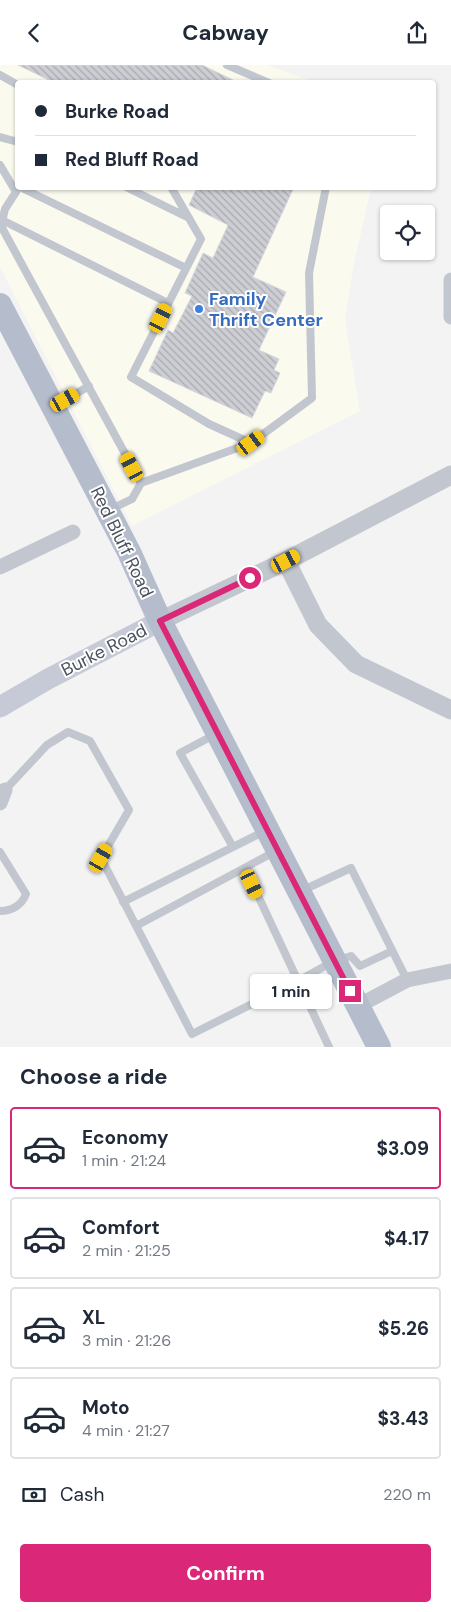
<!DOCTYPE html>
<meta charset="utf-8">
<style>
:root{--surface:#fff;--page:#f2f2f3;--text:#1f2937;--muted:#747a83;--line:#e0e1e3;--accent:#db2777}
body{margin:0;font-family:"DM Sans",sans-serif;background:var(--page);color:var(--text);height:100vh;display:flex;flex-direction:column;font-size:19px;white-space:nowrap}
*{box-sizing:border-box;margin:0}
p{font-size:16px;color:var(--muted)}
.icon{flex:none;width:28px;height:28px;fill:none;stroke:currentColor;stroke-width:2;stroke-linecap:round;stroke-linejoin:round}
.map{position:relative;height:982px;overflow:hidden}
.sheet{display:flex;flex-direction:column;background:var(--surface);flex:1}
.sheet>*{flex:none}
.top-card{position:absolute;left:15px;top:15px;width:421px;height:110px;border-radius:5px;box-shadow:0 1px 4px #0004;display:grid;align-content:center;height:110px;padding:0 20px;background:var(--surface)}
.fabs{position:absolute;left:380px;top:140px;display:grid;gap:10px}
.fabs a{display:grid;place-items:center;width:55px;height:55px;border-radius:5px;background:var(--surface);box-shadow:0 1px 4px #0004;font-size:25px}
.end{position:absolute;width:22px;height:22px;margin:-11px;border:6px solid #db2777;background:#fff;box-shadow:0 0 0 2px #fff}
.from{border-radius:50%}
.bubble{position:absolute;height:35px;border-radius:5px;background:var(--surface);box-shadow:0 1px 4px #0004;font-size:16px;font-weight:700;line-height:35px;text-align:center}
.car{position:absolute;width:15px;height:30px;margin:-15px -8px;border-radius:6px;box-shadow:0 0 4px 1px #0007;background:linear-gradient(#f5c518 24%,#345 0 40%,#f5c518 0 76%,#345 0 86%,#f5c518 0)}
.top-card b{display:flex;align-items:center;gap:18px;height:48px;font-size:19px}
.top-card b+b{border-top:1px solid var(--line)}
.top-card i{width:12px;height:12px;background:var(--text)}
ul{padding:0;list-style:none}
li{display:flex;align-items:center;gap:15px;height:82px;margin:0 10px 8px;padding:0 10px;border:2px solid var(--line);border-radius:5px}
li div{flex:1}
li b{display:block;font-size:19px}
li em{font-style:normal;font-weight:700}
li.active{border-color:var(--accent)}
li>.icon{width:45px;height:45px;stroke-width:1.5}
h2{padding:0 20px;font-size:22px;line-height:60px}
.pay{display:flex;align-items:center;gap:12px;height:55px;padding:0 20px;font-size:19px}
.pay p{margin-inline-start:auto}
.primary-button{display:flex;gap:10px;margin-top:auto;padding:10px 20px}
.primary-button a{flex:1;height:58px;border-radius:5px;background:var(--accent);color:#fff;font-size:20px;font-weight:700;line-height:58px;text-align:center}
header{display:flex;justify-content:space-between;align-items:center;height:65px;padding:0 20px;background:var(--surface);font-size:22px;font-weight:700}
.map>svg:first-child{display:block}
</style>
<header><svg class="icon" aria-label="back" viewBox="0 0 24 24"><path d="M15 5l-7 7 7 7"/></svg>Cabway<svg class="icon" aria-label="share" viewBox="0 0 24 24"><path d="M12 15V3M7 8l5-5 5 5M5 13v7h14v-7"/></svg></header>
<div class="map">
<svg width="451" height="982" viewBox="0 0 451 982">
<defs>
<pattern id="building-back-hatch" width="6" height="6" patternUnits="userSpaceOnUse" patternTransform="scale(1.25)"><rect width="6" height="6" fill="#cdced4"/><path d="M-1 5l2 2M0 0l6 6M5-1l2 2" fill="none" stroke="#a9aaaf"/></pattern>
</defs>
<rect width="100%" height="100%" fill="#f4f3f3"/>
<path fill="#fbfaef" d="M0 0H267L314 17 18 18V122L371 123 353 203 345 255 360 346 132 461 0 202Z"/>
<path fill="url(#building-back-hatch)" stroke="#d7d8dd" d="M18 0H202L239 18H55Z
M197 122H294L253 212 286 227 259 285 279 294 274 305 280 308 271 328 265 326 252 353 149 306 168 265 173 268 192 231 185 228 203 188 213 193 228 160 189 140Z"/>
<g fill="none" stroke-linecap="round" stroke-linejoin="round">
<path stroke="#c2c7cf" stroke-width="8" d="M227 0 269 18
M0 10 18 20
M0 72 18 77
M0 100 16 127 5 144 1 161 141 418 251 378
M20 122 186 203
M126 122 189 153
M171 122 201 174 131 312 209 359 251 378 312 333 309 208 326 122
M2 155 168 238
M55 341 89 321
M109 445 132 434 141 418
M216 669 180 688 233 782
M5 725 47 680 68 667 90 676 129 745 101 793 192 969 298 916 329 982
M0 787 26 829C22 840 12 846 0 846
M245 803 298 916 334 896 351 891 360 901 392 886
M301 826 351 803 407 915
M123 837 265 766
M136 861 276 786"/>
<path stroke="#c2c7cf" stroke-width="15" d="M451 215V252
M0 502 73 467
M0 738 5 725
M358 941 407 915 451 906"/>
<path stroke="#c2c7cf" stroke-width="19" d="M286 496 318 560 356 599 451 645
M160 556 286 496 451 410"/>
<path stroke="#c5cad6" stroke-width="21" d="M0 642 48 614 160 556"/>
<path stroke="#b5bdcd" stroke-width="24" d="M0 240 129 487 160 556 379 982"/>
</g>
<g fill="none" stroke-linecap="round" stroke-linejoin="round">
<path stroke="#db2777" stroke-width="6" d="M250 513 160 556 350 926"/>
</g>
<circle fill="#3f7fe0" stroke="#fff" stroke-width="2" cx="199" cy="244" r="5"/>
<g text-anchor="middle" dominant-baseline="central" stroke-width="4" stroke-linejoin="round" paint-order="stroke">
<g font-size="18" font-weight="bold" fill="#366cbe" stroke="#fff" text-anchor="start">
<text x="209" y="234">Family<tspan x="209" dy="21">Thrift Center</tspan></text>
</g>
<g font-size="18" fill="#4c525e" stroke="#fff">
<text transform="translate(122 477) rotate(64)">Red Bluff Road</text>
<text transform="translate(104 585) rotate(-27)">Burke Road</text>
</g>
</g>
</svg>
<div class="fabs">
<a><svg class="icon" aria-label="locate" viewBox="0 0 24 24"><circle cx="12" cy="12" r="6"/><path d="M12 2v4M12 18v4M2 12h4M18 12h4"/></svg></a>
</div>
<i class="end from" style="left:250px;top:513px"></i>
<i class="end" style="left:350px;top:926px"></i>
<div class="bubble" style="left:250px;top:909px;width:82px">1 min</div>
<i class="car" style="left:161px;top:253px;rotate:27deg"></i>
<i class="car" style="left:65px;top:335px;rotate:61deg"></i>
<i class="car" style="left:251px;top:378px;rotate:54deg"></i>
<i class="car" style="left:132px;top:402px;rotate:332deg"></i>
<i class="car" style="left:286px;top:496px;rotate:63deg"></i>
<i class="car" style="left:101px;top:793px;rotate:30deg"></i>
<i class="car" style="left:252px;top:819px;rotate:155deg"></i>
<div class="top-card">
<b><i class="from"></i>Burke Road</b>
<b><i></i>Red Bluff Road</b>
</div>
</div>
<section class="sheet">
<h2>Choose a ride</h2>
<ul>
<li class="active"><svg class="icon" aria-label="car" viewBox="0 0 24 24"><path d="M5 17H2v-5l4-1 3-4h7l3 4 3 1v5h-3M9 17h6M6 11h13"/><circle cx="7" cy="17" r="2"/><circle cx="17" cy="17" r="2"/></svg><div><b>Economy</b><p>1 min · 21:24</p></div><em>$3.09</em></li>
<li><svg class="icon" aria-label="car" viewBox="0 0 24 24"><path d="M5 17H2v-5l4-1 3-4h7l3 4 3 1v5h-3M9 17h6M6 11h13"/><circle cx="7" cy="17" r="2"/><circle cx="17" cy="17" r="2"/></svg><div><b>Comfort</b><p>2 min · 21:25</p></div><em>$4.17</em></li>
<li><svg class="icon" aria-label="car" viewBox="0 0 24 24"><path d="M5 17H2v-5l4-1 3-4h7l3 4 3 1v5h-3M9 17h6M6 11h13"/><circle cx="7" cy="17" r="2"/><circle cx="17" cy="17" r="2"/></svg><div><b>XL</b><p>3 min · 21:26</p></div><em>$5.26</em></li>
<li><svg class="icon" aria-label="car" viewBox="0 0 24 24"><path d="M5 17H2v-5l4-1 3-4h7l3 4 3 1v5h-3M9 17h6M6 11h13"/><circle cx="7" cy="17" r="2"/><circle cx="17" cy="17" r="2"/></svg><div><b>Moto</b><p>4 min · 21:27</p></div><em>$3.43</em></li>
</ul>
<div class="pay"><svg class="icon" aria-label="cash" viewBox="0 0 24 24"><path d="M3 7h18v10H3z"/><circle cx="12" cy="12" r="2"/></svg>Cash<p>220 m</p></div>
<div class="primary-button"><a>Confirm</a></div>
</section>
